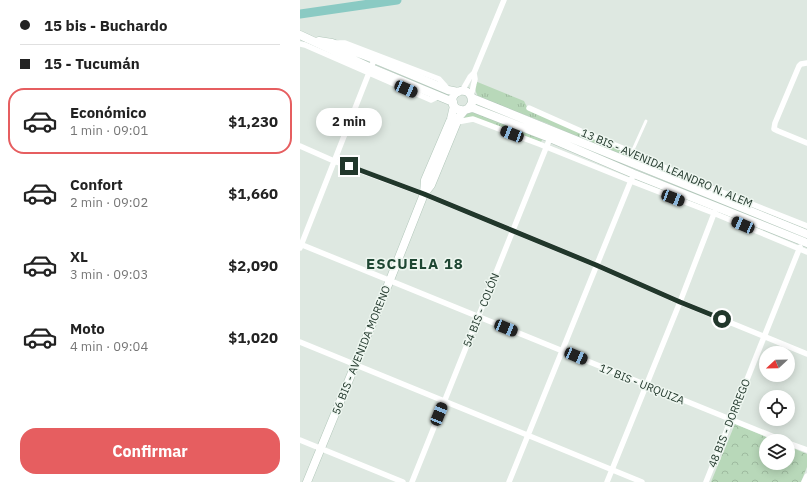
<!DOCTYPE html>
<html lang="es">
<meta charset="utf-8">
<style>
:root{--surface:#fff;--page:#f6f6f6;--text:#222;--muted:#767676;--line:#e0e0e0;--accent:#e65e60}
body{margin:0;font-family:"IBM Plex Sans",sans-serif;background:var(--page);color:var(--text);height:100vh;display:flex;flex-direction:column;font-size:15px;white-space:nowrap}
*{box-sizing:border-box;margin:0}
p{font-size:13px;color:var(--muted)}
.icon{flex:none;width:22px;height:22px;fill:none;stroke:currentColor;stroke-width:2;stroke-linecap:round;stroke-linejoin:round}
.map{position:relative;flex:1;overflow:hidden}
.drawer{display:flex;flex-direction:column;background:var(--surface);width:300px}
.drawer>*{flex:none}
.hud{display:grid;align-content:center;height:88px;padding:0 20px;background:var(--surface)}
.needle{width:26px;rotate:248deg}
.buttons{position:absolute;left:459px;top:346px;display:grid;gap:8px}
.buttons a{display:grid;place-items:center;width:36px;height:36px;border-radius:50%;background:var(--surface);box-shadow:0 2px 10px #0003;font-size:20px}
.end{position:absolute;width:18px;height:18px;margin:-9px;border:5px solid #21372b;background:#fff;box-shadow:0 0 0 2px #fff}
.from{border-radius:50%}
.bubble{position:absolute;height:28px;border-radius:14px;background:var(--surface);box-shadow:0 2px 10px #0003;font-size:13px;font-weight:800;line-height:28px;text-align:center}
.car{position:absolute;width:12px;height:24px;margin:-12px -6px;border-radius:5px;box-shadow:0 0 3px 1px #0007;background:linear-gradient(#222 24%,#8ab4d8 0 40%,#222 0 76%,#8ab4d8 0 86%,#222 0)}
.hud b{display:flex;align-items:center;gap:14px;height:38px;font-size:15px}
.hud b+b{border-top:1px solid var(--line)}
.hud i{width:10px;height:10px;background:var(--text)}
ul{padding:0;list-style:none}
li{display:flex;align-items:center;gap:12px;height:66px;margin:0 8px 6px;padding:0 12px;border:2px solid transparent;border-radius:16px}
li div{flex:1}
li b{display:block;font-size:15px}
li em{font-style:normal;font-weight:800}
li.active{border-color:var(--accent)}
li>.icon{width:36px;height:36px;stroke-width:1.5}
.primary-button{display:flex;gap:8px;margin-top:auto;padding:8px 20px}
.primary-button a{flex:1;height:46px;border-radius:16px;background:var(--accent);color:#fff;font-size:16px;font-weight:800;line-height:46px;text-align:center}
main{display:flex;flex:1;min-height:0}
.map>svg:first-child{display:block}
</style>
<main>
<section class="drawer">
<div class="hud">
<b><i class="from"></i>15 bis - Buchardo</b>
<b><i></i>15 - Tucumán</b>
</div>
<ul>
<li class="active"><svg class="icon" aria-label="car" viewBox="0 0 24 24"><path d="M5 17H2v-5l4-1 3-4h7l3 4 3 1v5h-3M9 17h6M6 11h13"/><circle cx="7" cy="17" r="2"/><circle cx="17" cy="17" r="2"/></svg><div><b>Económico</b><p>1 min · 09:01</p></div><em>$1,230</em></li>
<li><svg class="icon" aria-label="car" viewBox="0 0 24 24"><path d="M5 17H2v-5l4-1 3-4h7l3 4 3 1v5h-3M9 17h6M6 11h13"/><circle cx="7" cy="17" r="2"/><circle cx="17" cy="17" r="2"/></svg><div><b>Confort</b><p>2 min · 09:02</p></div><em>$1,660</em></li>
<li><svg class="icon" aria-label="car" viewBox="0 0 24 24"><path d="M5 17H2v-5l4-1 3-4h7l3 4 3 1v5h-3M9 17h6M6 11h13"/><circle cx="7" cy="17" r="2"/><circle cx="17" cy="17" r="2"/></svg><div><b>XL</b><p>3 min · 09:03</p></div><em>$2,090</em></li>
<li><svg class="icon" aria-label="car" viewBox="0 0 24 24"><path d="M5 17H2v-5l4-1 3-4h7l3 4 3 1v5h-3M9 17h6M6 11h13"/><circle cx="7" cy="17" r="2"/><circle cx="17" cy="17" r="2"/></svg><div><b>Moto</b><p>4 min · 09:04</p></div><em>$1,020</em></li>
</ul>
<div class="primary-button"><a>Confirmar</a></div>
</section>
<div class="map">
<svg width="507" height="482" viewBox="0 0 507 482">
<defs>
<pattern id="grass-tufts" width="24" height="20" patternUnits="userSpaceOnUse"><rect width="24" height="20" fill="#b8d8b9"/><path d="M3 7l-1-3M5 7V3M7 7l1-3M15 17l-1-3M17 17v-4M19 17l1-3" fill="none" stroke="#9eba9f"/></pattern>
<pattern id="park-crowns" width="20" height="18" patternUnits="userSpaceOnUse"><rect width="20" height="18" fill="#b8d8b9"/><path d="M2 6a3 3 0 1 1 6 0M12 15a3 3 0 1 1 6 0" fill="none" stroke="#9eba9f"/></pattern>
</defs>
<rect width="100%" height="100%" fill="#dee8e1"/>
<path fill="url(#grass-tufts)" d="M175 81 224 101 228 109 347 161 356 167 416 192 423 197 354 168 345 162 330 156 328 159 246 123 180 98C175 94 175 87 175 81Z
M170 111 174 112 243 138 241 142 172 117 162 119 163 117Z"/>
<path fill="url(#park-crowns)" d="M435 424 476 441H466V463H488V446L507 454V467L501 482H411Z"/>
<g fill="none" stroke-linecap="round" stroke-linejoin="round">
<path stroke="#8acac3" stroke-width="9" d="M0 14 97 0"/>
<g stroke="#b2c7ba" stroke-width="9">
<path id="secondary" d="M0 35 71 68 153 102
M19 41 32 43 74 59 148 90 158 92
M172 98 507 234
M168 109 172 103C173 83 147 90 153 105 155 108 158 110 161 110 165 111 169 108 173 108L250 138 334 174 507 243
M124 194 125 180 151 119 154 106
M7 482 90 280 124 194 131 185 159 117 165 110"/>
</g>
<path stroke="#fff" stroke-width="3" d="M332 152 346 121"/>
<path stroke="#fff" stroke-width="5.5" d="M37 43H45L139 79 147 88
M0 44 5 45 131 100 139 96
M507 63 501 64 499 66 475 123 474 129 478 131 507 143
M162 91 170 77 174 73 204 0
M171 96 175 79 174 73
M229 108 283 132 347 158 357 164 404 185 507 226
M157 122 173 119 239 144 331 181 411 212 507 252
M0 146 34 161 124 194 296 265 380 302 507 354
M0 244 484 441
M0 248 76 55
M0 342 342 482
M0 440 103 482
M488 443 507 450
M112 482 250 138
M209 482 332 178
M307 482 380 302 415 211
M406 482 500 247
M504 482 507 476"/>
<use href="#secondary" stroke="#fff" stroke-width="8"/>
</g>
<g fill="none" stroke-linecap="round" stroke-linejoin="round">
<path stroke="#21372b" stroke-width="5" d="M49 166 124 194 296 265 380 302 422 319"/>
</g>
<g text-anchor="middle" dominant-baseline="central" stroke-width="3" stroke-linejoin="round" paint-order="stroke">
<g font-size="11" fill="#21372b" stroke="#eef6f0">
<text transform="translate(367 168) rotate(23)">13 BIS - AVENIDA LEANDRO N. ALEM</text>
<text transform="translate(181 310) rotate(-68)">54 BIS - COLÓN</text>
<text transform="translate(61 350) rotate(-68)">56 BIS - AVENIDA MORENO</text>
<text transform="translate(342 384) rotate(22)">17 BIS - URQUIZA</text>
<text transform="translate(429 423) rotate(-68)">48 BIS - DORREGO</text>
</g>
<g font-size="15" font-weight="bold" letter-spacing="1" fill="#1f4733" stroke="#eef6f0">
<text x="115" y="263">ESCUELA 18</text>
</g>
</g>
</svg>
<div class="buttons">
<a><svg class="needle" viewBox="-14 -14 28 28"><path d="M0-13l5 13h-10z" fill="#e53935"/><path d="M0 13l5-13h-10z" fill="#767676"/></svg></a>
<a><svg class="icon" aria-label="locate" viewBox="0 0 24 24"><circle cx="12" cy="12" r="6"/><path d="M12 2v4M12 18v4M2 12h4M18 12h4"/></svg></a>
<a><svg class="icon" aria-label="layers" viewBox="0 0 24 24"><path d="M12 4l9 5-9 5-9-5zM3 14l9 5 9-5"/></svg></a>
</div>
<i class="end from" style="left:422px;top:319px"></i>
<i class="end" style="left:49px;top:166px"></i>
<div class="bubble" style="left:16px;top:108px;width:66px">2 min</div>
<i class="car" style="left:106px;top:89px;rotate:114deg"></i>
<i class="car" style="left:212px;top:134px;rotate:291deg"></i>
<i class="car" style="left:373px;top:198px;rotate:111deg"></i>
<i class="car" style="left:443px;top:225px;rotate:293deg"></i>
<i class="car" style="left:206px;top:328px;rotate:112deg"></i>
<i class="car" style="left:276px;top:356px;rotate:113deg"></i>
<i class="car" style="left:139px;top:414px;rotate:22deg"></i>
</div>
</main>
